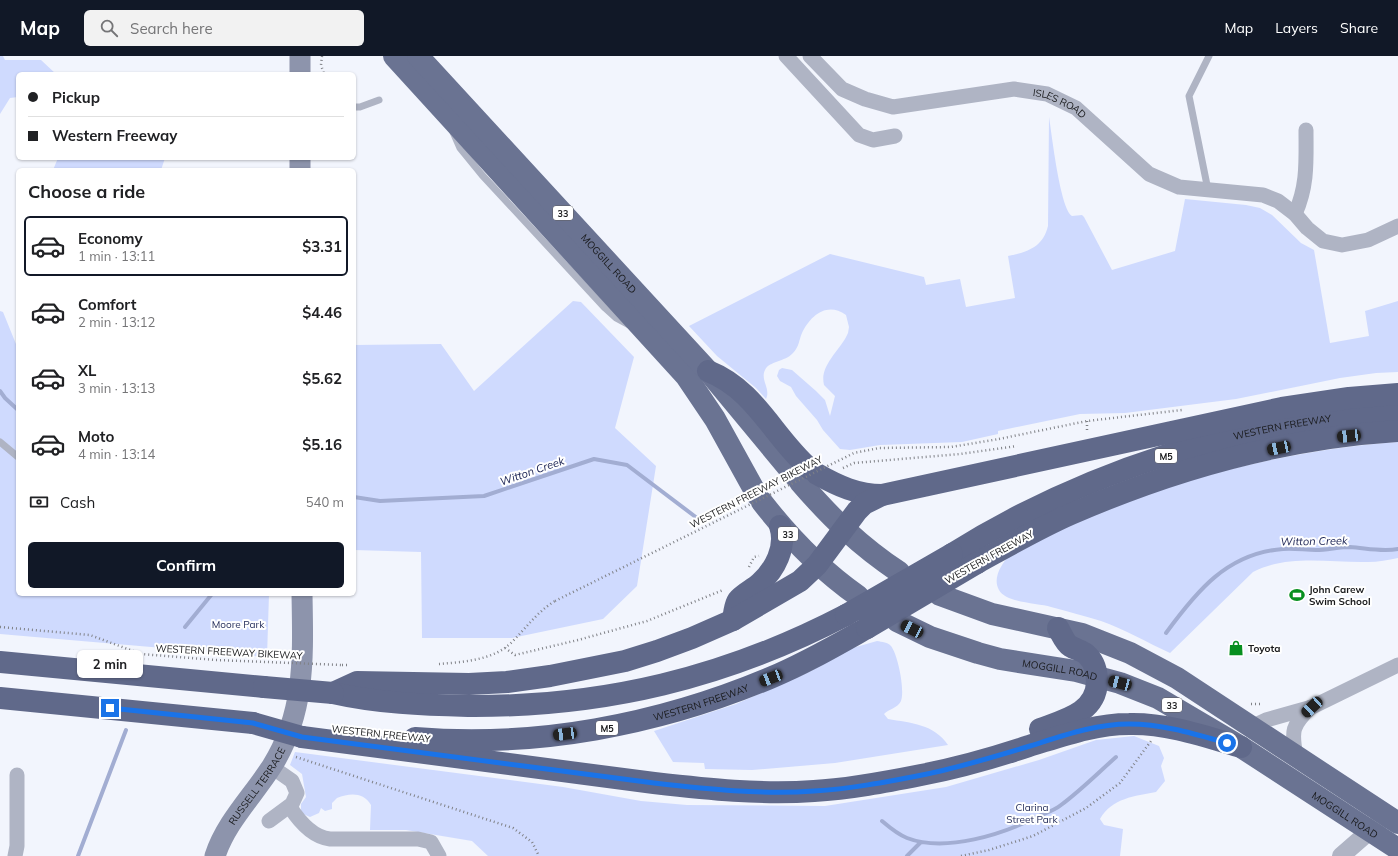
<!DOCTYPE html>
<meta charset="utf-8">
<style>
:root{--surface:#fff;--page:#f2f2f2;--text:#202124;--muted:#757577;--line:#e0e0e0;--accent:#111827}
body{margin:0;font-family:Mulish,sans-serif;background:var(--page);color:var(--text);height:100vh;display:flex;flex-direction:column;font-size:15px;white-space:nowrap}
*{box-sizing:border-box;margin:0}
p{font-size:13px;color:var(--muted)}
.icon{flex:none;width:22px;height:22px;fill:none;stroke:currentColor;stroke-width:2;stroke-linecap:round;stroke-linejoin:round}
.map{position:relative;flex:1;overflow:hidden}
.sheet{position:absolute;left:16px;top:112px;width:340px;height:428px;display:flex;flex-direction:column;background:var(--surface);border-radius:6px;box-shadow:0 1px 3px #0004}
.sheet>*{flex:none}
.top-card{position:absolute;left:16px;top:16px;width:340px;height:88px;border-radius:6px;box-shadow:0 1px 3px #0004;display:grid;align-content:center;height:88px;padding:0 12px;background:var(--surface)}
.end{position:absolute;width:18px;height:18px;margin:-9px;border:5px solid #1a73e8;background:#fff;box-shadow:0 0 0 2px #fff}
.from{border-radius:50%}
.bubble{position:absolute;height:28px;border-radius:6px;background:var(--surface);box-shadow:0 1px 3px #0004;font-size:13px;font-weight:700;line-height:28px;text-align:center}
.car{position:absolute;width:12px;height:24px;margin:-12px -6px;border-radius:5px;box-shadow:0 0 3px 1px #0007;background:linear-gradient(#222 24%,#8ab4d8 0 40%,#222 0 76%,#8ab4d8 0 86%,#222 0)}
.top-card b{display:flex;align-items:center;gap:14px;height:38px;font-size:15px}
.top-card b+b{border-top:1px solid var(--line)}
.top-card i{width:10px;height:10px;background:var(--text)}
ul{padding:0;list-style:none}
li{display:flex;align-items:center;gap:12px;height:60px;margin:0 8px 6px;padding:0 4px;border:2px solid transparent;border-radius:6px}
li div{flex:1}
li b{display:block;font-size:15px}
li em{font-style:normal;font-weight:700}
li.current{border-color:var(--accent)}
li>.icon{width:36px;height:36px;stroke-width:1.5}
h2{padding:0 12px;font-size:18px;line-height:48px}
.pay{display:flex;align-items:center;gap:10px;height:44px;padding:0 12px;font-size:15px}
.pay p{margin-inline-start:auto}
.cta{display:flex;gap:8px;margin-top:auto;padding:8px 12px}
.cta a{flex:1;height:46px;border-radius:6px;background:var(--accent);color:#fff;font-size:16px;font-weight:700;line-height:46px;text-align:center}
header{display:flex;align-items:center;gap:24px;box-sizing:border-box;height:56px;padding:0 20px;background:var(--accent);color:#fff}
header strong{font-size:19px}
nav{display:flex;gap:22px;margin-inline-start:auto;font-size:14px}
.search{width:280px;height:36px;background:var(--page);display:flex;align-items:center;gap:10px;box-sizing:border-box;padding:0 14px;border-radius:6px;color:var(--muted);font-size:15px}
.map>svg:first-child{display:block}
</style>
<header>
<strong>Map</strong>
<div class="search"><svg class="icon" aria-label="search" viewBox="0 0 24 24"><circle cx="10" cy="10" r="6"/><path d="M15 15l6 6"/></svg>Search here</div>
<nav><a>Map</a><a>Layers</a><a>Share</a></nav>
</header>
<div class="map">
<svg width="1398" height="800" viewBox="0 0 1398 800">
<rect width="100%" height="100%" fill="#f2f5fd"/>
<path fill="#cfdafe" d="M0 0H3L5 4H41L56 18H18V41L10 42 0 58Z
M1049 61C1052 79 1060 152 1072 160L1082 159 1084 161 1112 214 1175 195 1185 143 1246 149 1260 152 1272 159 1301 187 1314 194 1330 287 1369 280 1365 255 1398 245V316L1376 317 1340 322 1236 343 1125 357 1080 358 998 375V378L962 386 880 389 850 394 840 393 823 374 817 364 796 340 791 331 780 325 777 320 779 314 782 312 792 314 816 335 825 344 830 360 835 340 824 329C819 309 841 294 848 277L849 271 846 259C827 245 810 260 802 277 799 284 799 291 793 297 785 306 769 305 765 314 760 324 771 332 766 343L756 332 717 300 689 270 830 198 924 221 926 229 960 223 966 251 1015 242 1008 200C1028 196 1043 191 1048 170Z
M58 102H165L161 114H53Z
M573 245 581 246 634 301 615 372 656 410 637 530 603 563 512 582H422L421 496 354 494V289L441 288 474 335Z
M0 255 3 256 18 293V538H269L267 601 0 578Z
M1398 386V502C1388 504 1378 506 1368 506 1330 507 1288 498 1253 516L1170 597C1148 587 1124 573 1101 565 1084 560 1067 555 1051 551 1038 547 1006 547 999 534 992 522 1002 507 1010 499 1030 489 1050 478 1070 469 1171 423 1288 394 1398 386Z
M877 585C882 586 888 586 891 590 898 599 905 634 901 645 898 652 889 653 884 658L888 663C911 667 934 668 948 689L835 707 752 714 705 713 704 707 673 706 654 675 736 648 809 616 849 593Z
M1134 680 1159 690 1164 702 1161 710 1165 725 1156 736C1135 740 1112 742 1100 763L1104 769 1123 773 1120 800H488L472 785 406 774H370L371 749C363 736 350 737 337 742L332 747V753L325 755 321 752 319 757 310 761 301 757V748L306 741 302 718 290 709 295 696 563 731 641 745 687 749 825 750 946 731 1039 704 1096 684Z"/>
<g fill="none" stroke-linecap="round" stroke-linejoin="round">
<path stroke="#a2add2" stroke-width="4" d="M0 335 5 342 18 354
M354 441 380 445 484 440 594 403 627 409 697 462
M185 571 212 538
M1166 577C1196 536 1227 497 1283 493 1294 492 1305 494 1316 494 1327 494 1339 491 1350 491 1366 492 1381 496 1398 493
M882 765C889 771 897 778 907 782 946 797 1003 778 1039 760 1046 757 1055 754 1061 749 1080 735 1098 717 1116 701
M78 800 126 674
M907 800 921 786"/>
<path stroke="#808287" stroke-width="2.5" stroke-dasharray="1 3" stroke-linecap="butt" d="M322 0 321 9 324 18
M1087 365V376
M999 383 1087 365 1182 354
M843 412 854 407 960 398 1017 390
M749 511 754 501 759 500
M0 571 90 579 141 598 216 604
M505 592 515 599 578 584 647 565 723 534
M439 608C464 606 494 604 512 586 527 571 537 556 555 545
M342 609H348
M1251 648H1262
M296 701 513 772 532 786 539 800
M961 800 989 794 1033 780 1086 752 1120 727 1151 685"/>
<path stroke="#afb4c4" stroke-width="7" d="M354 51H360L379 44
M453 76 460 92 482 119 605 252 616 262 629 269
M1208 134 1189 40 1209 0
M0 386 18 401"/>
<g stroke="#afb4c4" stroke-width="15">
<path d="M786 0 859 79 873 84 895 80"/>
<path id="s1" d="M810 0 842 33 865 43 893 51 1014 33 1047 38 1076 52 1149 118 1179 131 1263 139 1278 145 1295 158 1307 172 1323 185 1342 189 1368 184 1398 170"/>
<path d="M1295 158C1308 129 1306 105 1306 74"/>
<path d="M1251 671 1266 664 1312 651 1398 609"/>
<path d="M1296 700C1291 675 1292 669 1311 651"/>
<path d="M290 751C299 765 312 781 330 783H418L431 786 439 800"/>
<path d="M269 765 292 748 297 737 292 725 272 711"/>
<path d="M15 800 17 790V719"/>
</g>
<path stroke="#afb4c4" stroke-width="18" d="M1341 800 1380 766"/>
<g stroke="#8d94ac" stroke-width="21">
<path d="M300 0V18"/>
<path d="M300 114V102"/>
<path id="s2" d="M215 800C226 766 253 740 272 710 306 656 303 599 302 538"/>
</g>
<g stroke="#6a7392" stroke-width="22">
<path d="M394 0 686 320 715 363 757 439"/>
<path id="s3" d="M418 0 708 315 795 420"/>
<path d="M800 426C831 462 860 490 899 516"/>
<path d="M762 446C790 482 821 514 858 540"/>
<path d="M940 539 992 558 1082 578 1130 597 1177 622 1398 767"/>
<path id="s4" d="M897 565 930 581 978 597 1000 603 1076 615 1120 627 1158 642 1241 691 1398 793"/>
</g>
<g stroke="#60698a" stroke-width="22">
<path d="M708 315C756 334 773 381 810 413"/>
<path d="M817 418C838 430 858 439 882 439"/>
<path id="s5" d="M952 498C1085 415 1241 365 1398 355"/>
<path d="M977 507C1008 490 1039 472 1071 458 1174 413 1286 382 1398 375"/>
<path d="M733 564C734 558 735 547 739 543 745 537 753 533 759 528 775 514 787 491 780 470"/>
<path d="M0 606 264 631"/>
<path d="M333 637 357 626 469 628 507 626 550 620 625 605 657 595 692 582 733 564 800 525 817 509 857 455 864 448 882 439 1282 352 1349 342 1398 338"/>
<path d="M333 637C377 647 423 649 468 650 604 651 725 622 846 559"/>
<path d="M0 642 253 667"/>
<path d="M1040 673C1064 664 1096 657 1097 626 1097 616 1095 607 1088 600 1083 594 1076 594 1070 590 1065 587 1061 577 1058 572"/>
<path d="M302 681 654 727C707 733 761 739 814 735 850 733 886 726 921 719 958 712 993 702 1029 690 1062 680 1094 668 1129 668 1167 667 1204 680 1241 691"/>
<path id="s6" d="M415 682C536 692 658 669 770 622 804 608 835 590 867 572"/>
</g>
<path stroke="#808287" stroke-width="2.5" stroke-dasharray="1 3" stroke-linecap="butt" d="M555 545 854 397 879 392 951 391 999 383
M216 604 342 609"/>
<path stroke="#60698a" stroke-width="22" d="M846 559 952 498
M867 572 977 507
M264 631 333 637
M253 667 302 681"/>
</g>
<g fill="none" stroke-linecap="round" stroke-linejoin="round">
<path stroke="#1a73e8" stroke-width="5" d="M110 652 253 667 302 681 654 727C707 733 761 739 814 735 850 733 886 726 922 719 958 712 994 701 1030 690 1062 680 1095 668 1129 668 1163 668 1195 678 1227 687"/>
</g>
<defs>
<g id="stadium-bare" transform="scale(1.2)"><path d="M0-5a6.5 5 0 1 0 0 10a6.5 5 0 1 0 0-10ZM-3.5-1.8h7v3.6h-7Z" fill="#078f1f" stroke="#fff" stroke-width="2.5" paint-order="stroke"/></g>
<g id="shop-bare" transform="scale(1.2)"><path d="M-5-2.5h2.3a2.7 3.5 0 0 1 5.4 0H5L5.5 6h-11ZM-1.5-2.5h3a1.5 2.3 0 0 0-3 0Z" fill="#078f1f" stroke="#fff" stroke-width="2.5" paint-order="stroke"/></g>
</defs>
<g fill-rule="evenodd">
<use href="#stadium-bare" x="1297" y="539"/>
<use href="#shop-bare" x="1236" y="592"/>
</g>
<g text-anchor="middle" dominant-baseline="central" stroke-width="4" stroke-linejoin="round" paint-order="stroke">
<g fill="#fff" stroke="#5e5f60" stroke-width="1">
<rect x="553" y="150" width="20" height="14" rx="3"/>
<rect x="1155" y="393" width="22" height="14" rx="3"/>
<rect x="778" y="471" width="20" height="14" rx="3"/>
<rect x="1162" y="642" width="20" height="14" rx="3"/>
<rect x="596" y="665" width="22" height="14" rx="3"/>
</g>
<g font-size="9" font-weight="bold" fill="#191a1c">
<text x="563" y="157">33</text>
<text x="1166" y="400">M5</text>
<text x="788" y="478">33</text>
<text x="1172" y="649">33</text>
<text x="607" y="672">M5</text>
</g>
<g font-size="10" fill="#191a1c" stroke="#fff">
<text stroke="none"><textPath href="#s1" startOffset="271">ISLES ROAD</textPath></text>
<text stroke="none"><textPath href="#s3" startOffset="282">MOGGILL ROAD</textPath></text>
<text stroke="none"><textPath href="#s5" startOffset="356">WESTERN FREEWAY</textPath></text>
<text transform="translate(756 436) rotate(-27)">WESTERN FREEWAY BIKEWAY</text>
<text transform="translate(989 501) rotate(-29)">WESTERN FREEWAY</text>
<text transform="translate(229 596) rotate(3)">WESTERN FREEWAY BIKEWAY</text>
<text stroke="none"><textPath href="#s4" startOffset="171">MOGGILL ROAD</textPath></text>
<text stroke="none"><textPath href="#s6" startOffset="290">WESTERN FREEWAY</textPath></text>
<text transform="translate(381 678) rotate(6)">WESTERN FREEWAY</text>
<text stroke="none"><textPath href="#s2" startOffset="82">RUSSELL TERRACE</textPath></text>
<text stroke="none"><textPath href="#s4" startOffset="494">MOGGILL ROAD</textPath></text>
</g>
<g font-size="10" font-weight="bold" fill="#191a1c" stroke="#fff" text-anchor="start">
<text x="1309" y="533">John Carew<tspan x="1309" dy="12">Swim School</tspan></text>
<text x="1248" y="592">Toyota</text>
</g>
<g font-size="10" fill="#1f2856" stroke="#fff">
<text x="238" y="568">Moore Park</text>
<text x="1032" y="751">Clarina<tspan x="1032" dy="12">Street Park</tspan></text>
</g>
<g font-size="11" font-style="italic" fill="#202857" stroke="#fff">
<text transform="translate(532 415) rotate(-19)">Witton Creek</text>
<text transform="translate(1314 485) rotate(-1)">Witton Creek</text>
</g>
</g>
</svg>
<i class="end from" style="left:1227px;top:687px"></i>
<i class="end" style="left:110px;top:652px"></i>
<div class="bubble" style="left:77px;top:594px;width:66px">2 min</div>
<i class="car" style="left:1349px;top:380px;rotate:264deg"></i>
<i class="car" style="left:1279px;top:392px;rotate:258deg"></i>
<i class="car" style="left:912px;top:573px;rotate:297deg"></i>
<i class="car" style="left:771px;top:622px;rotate:249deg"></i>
<i class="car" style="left:1120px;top:627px;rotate:285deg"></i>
<i class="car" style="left:1312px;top:651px;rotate:227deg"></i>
<i class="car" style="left:565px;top:678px;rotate:263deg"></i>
<div class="top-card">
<b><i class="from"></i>Pickup</b>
<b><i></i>Western Freeway</b>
</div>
<section class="sheet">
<h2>Choose a ride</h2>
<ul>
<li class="current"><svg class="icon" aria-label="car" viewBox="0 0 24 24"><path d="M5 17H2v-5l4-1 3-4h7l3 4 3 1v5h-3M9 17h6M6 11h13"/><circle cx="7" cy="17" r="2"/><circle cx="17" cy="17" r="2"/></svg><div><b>Economy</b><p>1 min · 13:11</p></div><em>$3.31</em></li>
<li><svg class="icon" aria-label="car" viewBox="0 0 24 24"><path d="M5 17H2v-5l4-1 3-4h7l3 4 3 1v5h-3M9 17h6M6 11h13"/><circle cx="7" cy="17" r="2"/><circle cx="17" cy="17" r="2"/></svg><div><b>Comfort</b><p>2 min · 13:12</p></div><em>$4.46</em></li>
<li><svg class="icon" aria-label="car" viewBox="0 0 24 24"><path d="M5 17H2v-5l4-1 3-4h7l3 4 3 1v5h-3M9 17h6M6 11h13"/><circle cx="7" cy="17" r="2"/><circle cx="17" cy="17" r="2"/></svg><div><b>XL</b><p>3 min · 13:13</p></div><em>$5.62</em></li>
<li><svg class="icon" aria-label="car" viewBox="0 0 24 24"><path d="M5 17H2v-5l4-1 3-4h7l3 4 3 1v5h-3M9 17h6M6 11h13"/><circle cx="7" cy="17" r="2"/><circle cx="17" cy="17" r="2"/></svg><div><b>Moto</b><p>4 min · 13:14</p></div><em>$5.16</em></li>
</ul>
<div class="pay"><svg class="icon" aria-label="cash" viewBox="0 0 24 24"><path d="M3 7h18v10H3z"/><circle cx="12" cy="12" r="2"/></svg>Cash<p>540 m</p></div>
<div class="cta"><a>Confirm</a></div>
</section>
</div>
